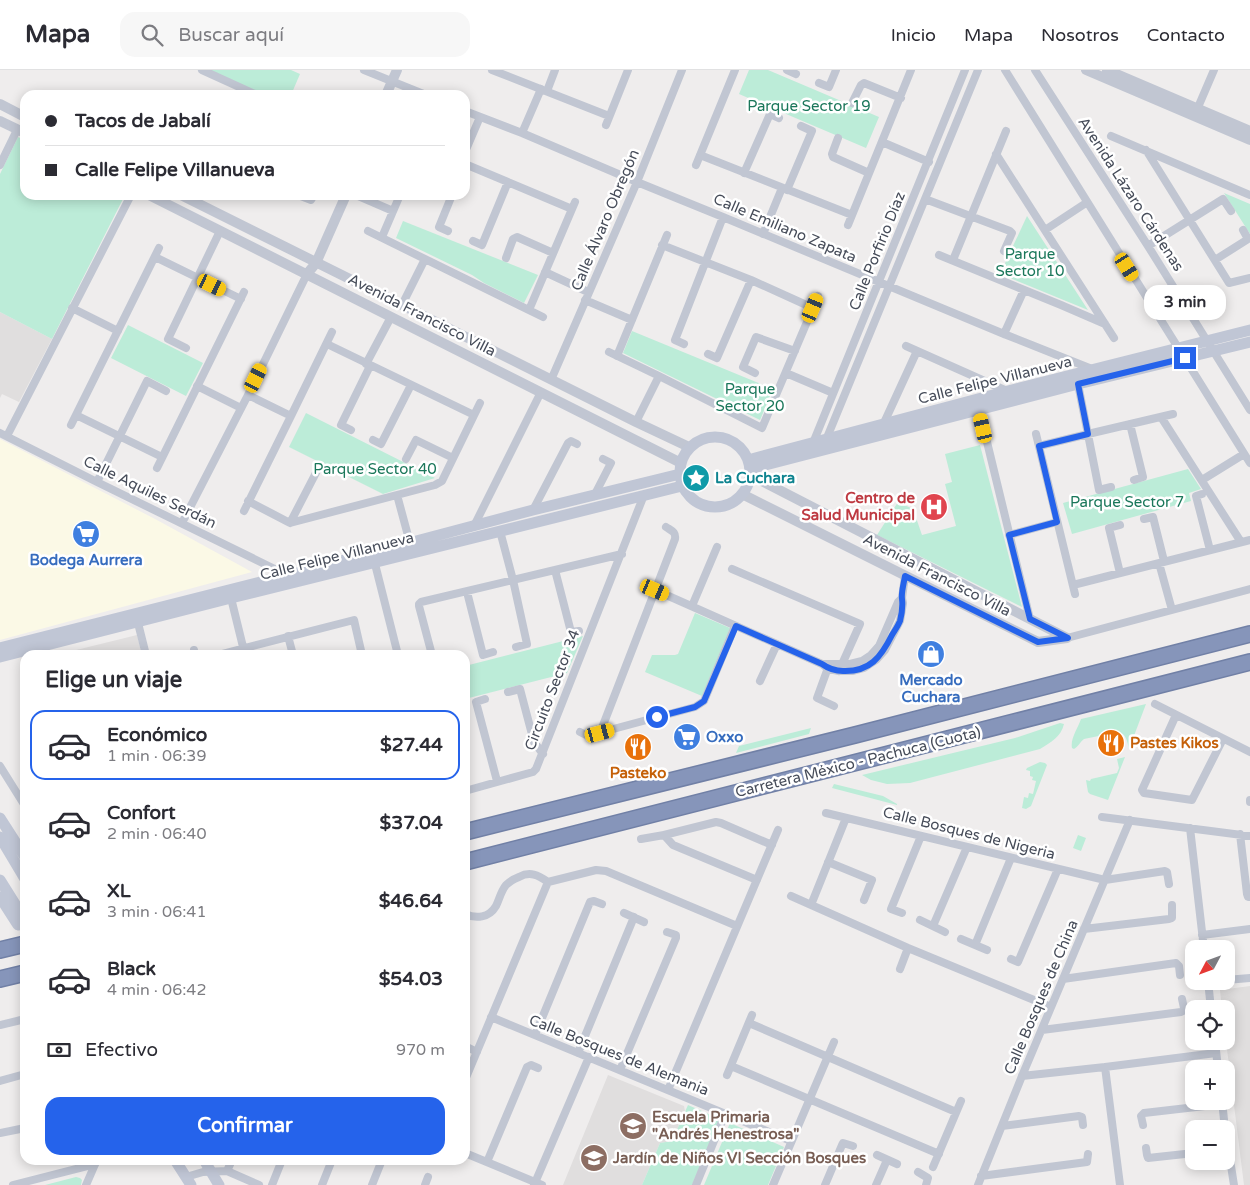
<!DOCTYPE html>
<html lang="es">
<meta charset="utf-8">
<style>
:root{--surface:#fff;--page:#f7f7f7;--text:#2b2b33;--muted:#7c7c81;--line:#e1e1e2;--accent:#2563eb}
body{margin:0;font-family:"Varela Round",sans-serif;background:var(--page);color:var(--text);height:100vh;display:flex;flex-direction:column;font-size:19px;white-space:nowrap}
*{box-sizing:border-box;margin:0}
p{font-size:16px;color:var(--muted)}
.icon{flex:none;width:28px;height:28px;fill:none;stroke:currentColor;stroke-width:2;stroke-linecap:round;stroke-linejoin:round}
.map{position:relative;flex:1;overflow:hidden}
.drawer{position:absolute;left:20px;top:580px;width:450px;height:515px;display:flex;flex-direction:column;background:var(--surface);border-radius:15px;box-shadow:0 2px 12px #0003}
.drawer>*{flex:none}
.top-card{position:absolute;left:20px;top:20px;width:450px;height:110px;border-radius:15px;box-shadow:0 2px 12px #0003;display:grid;align-content:center;height:110px;padding:0 25px;background:var(--surface)}
.needle{width:32px;rotate:229deg}
.fabs{position:absolute;left:1185px;top:870px;display:grid;gap:10px}
.fabs a{display:grid;place-items:center;width:50px;height:50px;border-radius:10px;background:var(--surface);box-shadow:0 2px 12px #0003;font-size:25px}
.end{position:absolute;width:22px;height:22px;margin:-11px;border:6px solid #2563eb;background:#fff;box-shadow:0 0 0 2px #fff}
.from{border-radius:50%}
.bubble{position:absolute;height:35px;border-radius:15px;background:var(--surface);box-shadow:0 2px 12px #0003;font-size:16px;font-weight:700;line-height:35px;text-align:center}
.car{position:absolute;width:15px;height:30px;margin:-15px -8px;border-radius:6px;box-shadow:0 0 4px 1px #0007;background:linear-gradient(#f5c518 24%,#345 0 40%,#f5c518 0 76%,#345 0 86%,#f5c518 0)}
.top-card b{display:flex;align-items:center;gap:18px;height:48px;font-size:19px}
.top-card b+b{border-top:1px solid var(--line)}
.top-card i{width:12px;height:12px;background:var(--text)}
ul{padding:0;list-style:none}
li{display:flex;align-items:center;gap:15px;height:70px;margin:0 10px 8px;padding:0 15px;border:2px solid transparent;border-radius:15px}
li div{flex:1}
li b{display:block;font-size:19px}
li em{font-style:normal;font-weight:700}
li.current{border-color:var(--accent)}
li>.icon{width:45px;height:45px;stroke-width:1.5}
h2{padding:0 25px;font-size:22px;line-height:60px}
.pay{display:flex;align-items:center;gap:12px;height:55px;padding:0 25px;font-size:19px}
.pay p{margin-inline-start:auto}
.action{display:flex;gap:10px;margin-top:auto;padding:10px 25px}
.action a{flex:1;height:58px;border-radius:15px;background:var(--accent);color:#fff;font-size:20px;font-weight:700;line-height:58px;text-align:center}
header{display:flex;align-items:center;gap:30px;box-sizing:border-box;height:70px;padding:0 25px;background:var(--surface);border-bottom:1px solid var(--line)}
header strong{font-size:24px}
nav{display:flex;gap:28px;margin-inline-start:auto;font-size:18px}
.search{width:350px;height:45px;background:var(--page);display:flex;align-items:center;gap:12px;box-sizing:border-box;padding:0 18px;border-radius:15px;color:var(--muted);font-size:19px}
.map>svg:first-child{display:block}
</style>
<header>
<strong>Mapa</strong>
<div class="search"><svg class="icon" aria-label="search" viewBox="0 0 24 24"><circle cx="10" cy="10" r="6"/><path d="M15 15l6 6"/></svg>Buscar aquí</div>
<nav><a>Inicio</a><a>Mapa</a><a>Nosotros</a><a>Contacto</a></nav>
</header>
<div class="map">
<svg width="1250" height="1115" viewBox="0 0 1250 1115">
<rect width="100%" height="100%" fill="#efeded"/>
<path fill="#fbf9e6" d="M0 369 157 450 252 502 0 570Z"/>
<path fill="#e0dede" d="M0 242 52 269 19 332 2 324 0 328Z
M137 565 142 585H60V584Z
M1250 916V1115H1244L1226 971V939H1222L1220 920Z
M608 1005 684 1036 685 1041 672 1071 660 1073 642 1115H563Z"/>
<path fill="#bcecd8" d="M208 0H291L300 4 291 25H265Z
M749 0H768L879 47 866 78 739 24Z
M18 67 25 70V125H125L52 269 0 242V104Z
M1224 123 1250 134V164Z
M1027 146 1088 240 1000 204Z
M403 151 538 205 524 233 484 213 472 205 396 168Z
M128 255 203 293 186 326 111 288Z
M632 261 773 319 760 350 623 283Z
M306 343 435 408 383 424 289 377Z
M980 375 1022 537 877 465 898 432 913 439 922 465 956 456 945 414 952 412 945 384Z
M1188 399 1201 419 1189 423 1191 431 1072 464 1063 433Z
M695 543 730 558 702 626 645 602 652 585H675L678 584Z
M583 566 567 603 465 629V596Z
M1146 634 1129 679C1127 671 1126 663 1118 662L1084 669C1080 672 1078 677 1074 679L1072 678C1070 669 1078 658 1081 649Z
M1060 653 1064 654C1061 667 1051 672 1040 679L910 713 887 714 871 710 862 705 1015 668Z
M811 658 809 664 736 683 739 676Z
M1125 687 1108 730 1090 724 1088 722 1086 710 1090 711 1091 709 1117 703 1119 698 1117 689Z
M1040 692 1045 693 1047 695 1031 736 1026 739 1022 738 1024 727 1028 728 1029 723 1033 724 1036 711 1032 710 1033 707 1030 706V701L1026 700 1027 698Z
M834 714 883 726 897 734V735L832 718Z
M1078 765 1086 768 1081 781 1073 778Z
M688 1035 720 1049 692 1115H642L660 1073 672 1071Z
M730 1053 784 1077 768 1115H704Z
M76 1107 80 1108 82 1110 81 1115H45Z"/>
<g fill="none" stroke-linecap="round" stroke-linejoin="round">
<g stroke="#7180a6" stroke-width="18">
<path id="motorway" d="M465 762 855 665 1250 564
M465 792 1250 592
M0 880 25 874
M0 909 25 903"/>
</g>
<path stroke="#c1c6d2" stroke-width="8" d="M202 0 257 25
M364 0 426 25
M492 0 609 46
M787 0 796 4
M1005 0 1250 393
M1035 0 1148 176 1250 340
M819 13 829 17 836 0
M547 21 555 0
M298 25H302
M852 33 861 15 864 13 901 28
M465 41 522 63 637 112 723 147 1004 264 1092 299
M1196 42 1214 0
M606 55 628 0
M522 63 541 19
M1111 66 1250 125
M838 68 832 84 833 87 869 103
M882 72 929 92
M1146 80 1229 213 1250 208
M465 82 480 47
M996 84 1114 268
M700 85 852 145
M465 94 572 139
M0 95 17 60
M696 95 735 0
M744 103 770 44 779 48
M787 120 812 61 801 56
M298 125 311 130 314 125
M356 125 393 141
M925 129 1010 161 1012 163 1004 181
M848 155 911 0
M1045 160 1086 133
M368 161 543 247
M448 161 439 157 452 125
M763 164 782 118
M382 167 400 125
M473 171 482 175 508 112
M662 175 751 210 813 238
M1148 176 1223 129 1231 141
M939 185 1061 235 1105 254
M155 187 241 229
M506 188 513 169 517 167 553 183
M953 190 1006 61
M1215 190 1248 169 1243 160
M545 202 588 222
M585 230 632 250
M402 235 425 189
M72 238 118 261
M529 240 575 132
M1004 264 1024 220
M327 274 474 345
M684 274 675 270 723 147
M906 276 1007 321
M186 278 168 269 220 161
M609 282 659 306 762 358 818 226
M708 284 717 288 751 210
M617 286 667 165
M366 294 391 247
M755 303 743 297 756 267 795 281
M786 303 833 323
M551 310 637 112 682 0
M1078 314 1099 420 1111 417
M197 316 241 338
M248 325 291 346
M979 339 1030 549
M76 345 162 387
M1161 347 1241 472
M636 352 659 306
M1130 354 1143 407 1134 410
M71 355 159 178
M883 355 917 281
M351 360 341 355 370 296
M0 363 97 412 287 505
M1036 364 1075 524
M7 366 131 125
M373 370 381 374 411 315
M826 370 978 0
M813 373 965 0
M1039 376 1088 364 1173 344
M406 389 416 370 453 388
M157 398 244 222
M1202 410 1244 384
M97 412 147 311 166 321
M1202 424 1196 426 1210 480
M397 425 410 473
M594 426 611 393 603 389
M248 431 290 453 435 415 442 411 480 333
M533 440 568 373 571 371 577 374
M244 441 291 346 332 262
M1144 449 1153 447 1164 491
M182 453 248 325 307 204
M290 453 319 397 330 402
M474 456 541 322
M500 461 513 510 527 574 516 577
M1009 465 1057 452
M374 490 398 585
M1159 493 1172 540
M732 499 860 554 839 601
M555 500 571 562 579 561
M1120 503 1109 458 1120 455
M1073 515 1250 470
M655 520 822 594 828 599 839 601H853L864 598 876 590 885 580 900 551 903 533 902 528 905 506
M467 522 483 585 493 582
M231 528 245 585
M692 536 717 477
M138 553 146 585
M288 566 293 585
M1067 568 1250 519
M194 580 195 585
M218 585 354 550 362 585
M432 585 419 536V534L421 532 622 484
M822 594H850L862 591 871 585 879 576 898 532 902 528
M829 595 817 628 834 636
M760 611 777 574
M508 622 520 619 534 672 543 684
M485 629 476 632 497 711
M1155 634 1250 682
M1176 645 1142 720 1144 723 1192 730 1223 669
M580 662 586 665H591L695 637 704 631 735 556
M600 663 675 469C676 462 672 461 666 457
M0 696 25 736
M465 721 533 702 536 699 644 425
M1250 730V732
M826 743 1105 810 1165 801 1167 802 1169 814
M1102 747 1250 766
M1190 758 1204 879
M1240 764 1247 824 1248 827H1250
M664 765 673 775 757 810
M641 769 664 765 716 752 721 753 772 775
M828 792 872 810 864 830
M791 826 908 878 1051 937
M811 835 846 748
M624 843 644 852
M902 843 891 839 921 766
M465 844C476 849 489 848 496 836 499 830 501 821 506 815 510 811 514 809 519 807 530 801 538 805 548 812L596 800 606 801 737 856
M920 850 945 862
M933 856 967 777
M1084 859 1169 849 1172 848V835
M1202 865 1250 859
M961 869 987 880
M975 875 1011 788
M1011 889 1018 892 1058 799
M900 899 908 878
M1063 909 1176 893 1179 896 1180 905
M1226 910 1250 908
M1208 911 1211 939
M1208 912 1218 911
M491 947 791 1071
M749 953 956 1042
M0 955 25 949
M1042 960 1181 942 1183 941 1184 938 1182 929
M535 965 590 832 594 831 602 834
M1215 971 1218 999
M465 976 477 982
M578 983 634 847
M731 996 939 1084
M1105 997 1120 1115
M620 1000 676 868V865L667 862
M727 1005 752 945
M1022 1006 1105 997 1216 983
M465 1010 548 812
M0 1011 25 1004
M668 1020 778 760
M1222 1031 1225 1059
M1143 1055 1141 1046 1144 1043 1222 1034
M1002 1056 1079 1046 1082 1047 1083 1055
M0 1063 25 1058
M1226 1064 1234 1115
M1146 1078 1147 1085 1148 1088 1194 1083
M465 1083 542 1115
M877 1085 897 1094
M487 1092 527 997 531 995 538 998
M933 1097 961 1031
M227 1101 232 1090
M918 1102 928 1108 926 1115
M981 1106 1087 1092 1088 1084
M186 1107 203 1102 227 1101 259 1115
M13 1115 95 1094
M86 1115 96 1092
M272 1115 282 1090
M322 1115 332 1090
M372 1115 382 1090
M425 1115 428 1107
M534 1115 589 987
M696 1115 725 1044
M773 1115 834 972
M825 1115 842 1075 843 1073 853 1076
M876 1115 887 1090
M978 1115 1022 1006 1130 750"/>
<path stroke="#c1c6d2" stroke-width="10" d="M1086 0 1250 70
M1107 0 1250 61
M386 25 397 0
M0 34 25 47
M0 51 25 63
M149 125 681 393
M181 125 402 235 636 352 689 377
M307 204 316 193 346 125
M750 405 1067 568
M742 424 1038 572 1067 568"/>
<path stroke="#c0c6d5" stroke-width="11" d="M680 402a35 35 0 1 1 70 0a35 35 0 1 1-70 0Z
M748 390 1008 321 1250 260
M750 399 1078 314 1250 272
M0 578 288 505 533 440 680 404
M0 587 231 528 682 416
M0 748 25 787
M0 767 25 809
M0 810 25 850
M0 827 16 852 18 855 25 854
M175 1090 191 1115
M204 1090 219 1115"/>
<use href="#motorway" stroke="#8695ba" stroke-width="15"/>
</g>
<g fill="none" stroke-linecap="round" stroke-linejoin="round">
<path stroke="#2563eb" stroke-width="6" d="M657 647 695 637 704 631 736 556 822 594C829 599 835 601 843 601 870 602 881 587 892 565 895 560 898 556 900 551 902 543 903 537 902 529 901 522 904 513 905 506L1038 572 1068 568 1030 549 1009 465 1057 452 1039 376 1088 364 1078 314 1185 288"/>
</g>
<defs>
<g id="sight-disc" transform="scale(1.4375)"><circle r="9.5" fill="#0f9aa8" stroke="#fff"/><path d="M0-6L1.8-2.2L6-1.7L2.9 1.2L3.7 5.4L0 3.3L-3.7 5.4L-2.9 1.2L-6-1.7L-1.8-2.2Z" fill="#fff"/></g>
<g id="hospital-disc" transform="scale(1.4375)"><circle r="9.5" fill="#e0444e" stroke="#fff"/><path d="M-5-5h3v3.5h4V-5h3V5h-3V1.5h-4V5h-3Z" fill="#fff"/></g>
<g id="supermarket-disc" transform="scale(1.4375)"><circle r="9.5" fill="#3f7fe0" stroke="#fff"/><path d="M-6-5.5h2.5l.6 2H6L4.5 2H-2.5L-4.4-4H-6ZM-1.5 3.2a1.3 1.3 0 1 0 .1 0ZM3 3.2a1.3 1.3 0 1 0 .1 0Z" fill="#fff"/></g>
<g id="shop-disc" transform="scale(1.4375)"><circle r="9.5" fill="#3f7fe0" stroke="#fff"/><path d="M-5-2.5h2.3a2.7 3.5 0 0 1 5.4 0H5L5.5 6h-11ZM-1.5-2.5h3a1.5 2.3 0 0 0-3 0Z" fill="#fff"/></g>
<g id="restaurant-disc" transform="scale(1.4375)"><circle r="9.5" fill="#e8710a" stroke="#fff"/><path d="M-5-6h1v4h1v-4h1v4h1v-4h1v5L-1.5 .5V6h-2V.5L-5-1ZM5-6V6H3V1.5H1.5Q1.5-4 5-6Z" fill="#fff"/></g>
<g id="school-disc" transform="scale(1.4375)"><circle r="9.5" fill="#8d6e63" stroke="#fff"/><path d="M0-5L7-2L0 1L-7-2ZM-4 1L0 2.5L4 1V4Q0 6-4 4Z" fill="#fff"/></g>
</defs>
<g fill-rule="evenodd">
<use href="#sight-disc" x="696" y="408"/>
<use href="#hospital-disc" x="934" y="437"/>
<use href="#supermarket-disc" x="86" y="464"/>
<use href="#shop-disc" x="931" y="584"/>
<use href="#supermarket-disc" x="687" y="667"/>
<use href="#restaurant-disc" x="1111" y="673"/>
<use href="#restaurant-disc" x="638" y="677"/>
<use href="#school-disc" x="633" y="1056"/>
<use href="#school-disc" x="594" y="1088"/>
</g>
<g text-anchor="middle" dominant-baseline="central" stroke-width="5" stroke-linejoin="round" paint-order="stroke">
<g font-size="15" fill="#1a775a" stroke="#fff">
<text x="809" y="36">Parque Sector 19</text>
<text x="1030" y="184">Parque<tspan x="1030" dy="17">Sector 10</tspan></text>
<text x="750" y="319">Parque<tspan x="750" dy="17">Sector 20</tspan></text>
<text x="375" y="399">Parque Sector 40</text>
<text x="1127" y="432">Parque Sector 7</text>
</g>
<g font-size="15" fill="#464c59" stroke="#fff">
<text transform="translate(1131 124) rotate(57)">Avenida Lázaro Cárdenas</text>
<text transform="translate(605 150) rotate(-67)">Calle Álvaro Obregón</text>
<text transform="translate(785 158) rotate(23)">Calle Emiliano Zapata</text>
<text transform="translate(877 181) rotate(-68)">Calle Porfirio Díaz</text>
<text transform="translate(422 245) rotate(27)">Avenida Francisco Villa</text>
<text transform="translate(995 310) rotate(-14)">Calle Felipe Villanueva</text>
<text transform="translate(150 422) rotate(26)">Calle Aquiles Serdán</text>
<text transform="translate(337 486) rotate(-14)">Calle Felipe Villanueva</text>
<text transform="translate(937 505) rotate(27)">Avenida Francisco Villa</text>
<text transform="translate(552 620) rotate(-69)">Circuito Sector 34</text>
<text transform="translate(858 692) rotate(-14)">Carretera México - Pachuca (Cuota)</text>
<text transform="translate(969 763) rotate(14)">Calle Bosques de Nigeria</text>
<text transform="translate(1041 927) rotate(-67)">Calle Bosques de China</text>
<text transform="translate(619 985) rotate(22)">Calle Bosques de Alemania</text>
</g>
<g font-size="15" font-weight="bold" fill="#0d838f" stroke="#fff" text-anchor="start">
<text x="715" y="408">La Cuchara</text>
</g>
<g font-size="15" font-weight="bold" fill="#be3a42" stroke="#fff" text-anchor="end">
<text x="915" y="428">Centro de<tspan x="915" dy="17">Salud Municipal</tspan></text>
</g>
<g font-size="15" font-weight="bold" fill="#366cbe" stroke="#fff">
<text x="86" y="490">Bodega Aurrera</text>
<text x="931" y="610">Mercado<tspan x="931" dy="17">Cuchara</tspan></text>
<text x="706" y="667" text-anchor="start">Oxxo</text>
</g>
<g font-size="15" font-weight="bold" fill="#c56008" stroke="#fff" text-anchor="start">
<text x="1130" y="673">Pastes Kikos</text>
<text x="638" y="703" text-anchor="middle">Pasteko</text>
</g>
<g font-size="15" font-weight="bold" fill="#785e54" stroke="#fff" text-anchor="start">
<text x="652" y="1047">Escuela Primaria<tspan x="652" dy="17">"Andrés Henestrosa"</tspan></text>
<text x="613" y="1088">Jardín de Niños VI Sección Bosques</text>
</g>
</g>
</svg>
<div class="fabs">
<a><svg class="needle" viewBox="-14 -14 28 28"><path d="M0-13l5 13h-10z" fill="#e53935"/><path d="M0 13l5-13h-10z" fill="#7c7c81"/></svg></a>
<a><svg class="icon" aria-label="locate" viewBox="0 0 24 24"><circle cx="12" cy="12" r="6"/><path d="M12 2v4M12 18v4M2 12h4M18 12h4"/></svg></a>
<a>+</a>
<a>−</a>
</div>
<i class="end from" style="left:657px;top:647px"></i>
<i class="end" style="left:1185px;top:288px"></i>
<div class="bubble" style="left:1144px;top:215px;width:82px">3 min</div>
<i class="car" style="left:1127px;top:197px;rotate:148deg"></i>
<i class="car" style="left:212px;top:215px;rotate:116deg"></i>
<i class="car" style="left:813px;top:238px;rotate:23deg"></i>
<i class="car" style="left:256px;top:308px;rotate:26deg"></i>
<i class="car" style="left:983px;top:358px;rotate:347deg"></i>
<i class="car" style="left:655px;top:520px;rotate:113deg"></i>
<i class="car" style="left:600px;top:663px;rotate:75deg"></i>
<div class="top-card">
<b><i class="from"></i>Tacos de Jabalí</b>
<b><i></i>Calle Felipe Villanueva</b>
</div>
<section class="drawer">
<h2>Elige un viaje</h2>
<ul>
<li class="current"><svg class="icon" aria-label="car" viewBox="0 0 24 24"><path d="M5 17H2v-5l4-1 3-4h7l3 4 3 1v5h-3M9 17h6M6 11h13"/><circle cx="7" cy="17" r="2"/><circle cx="17" cy="17" r="2"/></svg><div><b>Económico</b><p>1 min · 06:39</p></div><em>$27.44</em></li>
<li><svg class="icon" aria-label="car" viewBox="0 0 24 24"><path d="M5 17H2v-5l4-1 3-4h7l3 4 3 1v5h-3M9 17h6M6 11h13"/><circle cx="7" cy="17" r="2"/><circle cx="17" cy="17" r="2"/></svg><div><b>Confort</b><p>2 min · 06:40</p></div><em>$37.04</em></li>
<li><svg class="icon" aria-label="car" viewBox="0 0 24 24"><path d="M5 17H2v-5l4-1 3-4h7l3 4 3 1v5h-3M9 17h6M6 11h13"/><circle cx="7" cy="17" r="2"/><circle cx="17" cy="17" r="2"/></svg><div><b>XL</b><p>3 min · 06:41</p></div><em>$46.64</em></li>
<li><svg class="icon" aria-label="car" viewBox="0 0 24 24"><path d="M5 17H2v-5l4-1 3-4h7l3 4 3 1v5h-3M9 17h6M6 11h13"/><circle cx="7" cy="17" r="2"/><circle cx="17" cy="17" r="2"/></svg><div><b>Black</b><p>4 min · 06:42</p></div><em>$54.03</em></li>
</ul>
<div class="pay"><svg class="icon" aria-label="cash" viewBox="0 0 24 24"><path d="M3 7h18v10H3z"/><circle cx="12" cy="12" r="2"/></svg>Efectivo<p>970 m</p></div>
<div class="action"><a>Confirmar</a></div>
</section>
</div>
